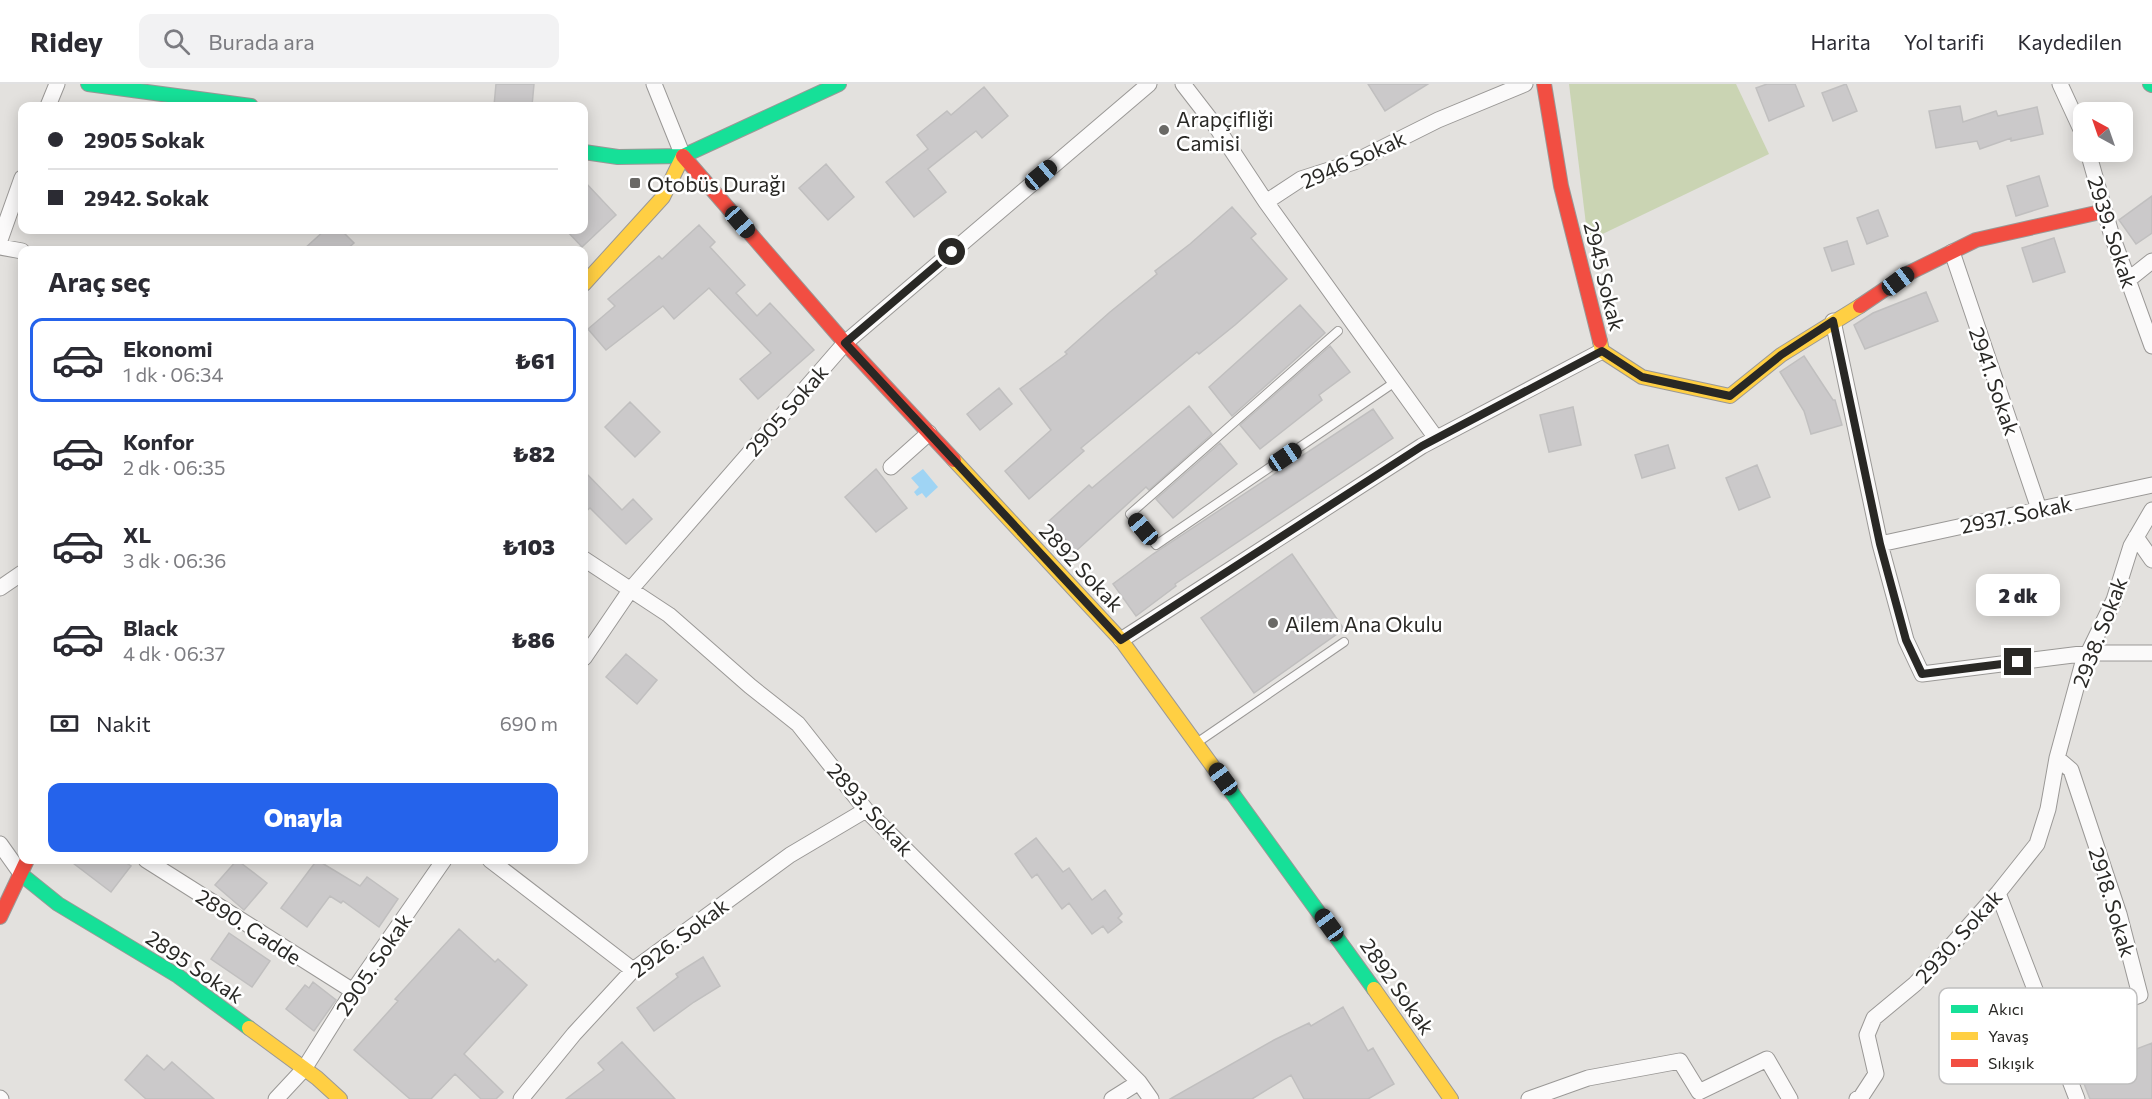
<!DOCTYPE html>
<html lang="tr">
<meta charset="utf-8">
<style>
:root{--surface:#fff;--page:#f2f2f3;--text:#2b2b33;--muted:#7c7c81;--line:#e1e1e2;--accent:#2563eb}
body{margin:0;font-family:Commissioner,sans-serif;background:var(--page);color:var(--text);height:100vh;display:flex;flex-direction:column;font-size:22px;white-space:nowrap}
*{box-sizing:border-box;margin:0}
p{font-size:20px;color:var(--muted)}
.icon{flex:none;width:33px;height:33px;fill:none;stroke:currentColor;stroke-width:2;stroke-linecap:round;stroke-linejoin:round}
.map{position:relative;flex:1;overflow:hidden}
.panel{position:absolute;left:18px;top:162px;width:570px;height:618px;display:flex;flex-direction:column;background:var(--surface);border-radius:12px;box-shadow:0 3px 15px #0003}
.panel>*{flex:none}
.guide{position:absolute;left:18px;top:18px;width:570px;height:132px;border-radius:12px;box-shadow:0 3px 15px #0003;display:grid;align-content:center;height:132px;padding:0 30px;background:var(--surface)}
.needle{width:39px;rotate:320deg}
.tools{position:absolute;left:2073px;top:18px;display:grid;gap:12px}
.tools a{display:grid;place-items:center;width:60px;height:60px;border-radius:12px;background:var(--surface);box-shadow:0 3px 15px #0003;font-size:30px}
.end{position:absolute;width:27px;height:27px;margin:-14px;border:8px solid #292825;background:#fff;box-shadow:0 0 0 3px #fff}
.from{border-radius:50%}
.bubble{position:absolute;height:42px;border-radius:12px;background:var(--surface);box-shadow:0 3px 15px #0003;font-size:20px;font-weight:800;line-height:42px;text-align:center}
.car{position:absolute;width:18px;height:36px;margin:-18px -9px;border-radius:8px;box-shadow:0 0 4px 2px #0007;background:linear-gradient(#222 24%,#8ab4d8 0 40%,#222 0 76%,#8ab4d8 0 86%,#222 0)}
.guide b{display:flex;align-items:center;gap:21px;height:57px;font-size:22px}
.guide b+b{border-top:2px solid var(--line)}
.guide i{width:15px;height:15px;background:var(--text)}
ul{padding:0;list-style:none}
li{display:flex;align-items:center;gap:18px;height:84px;margin:0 12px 9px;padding:0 18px;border:3px solid transparent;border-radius:12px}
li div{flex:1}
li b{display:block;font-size:22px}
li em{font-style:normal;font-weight:800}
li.selected{border-color:var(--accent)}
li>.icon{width:54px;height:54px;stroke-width:1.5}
h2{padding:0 30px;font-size:27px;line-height:72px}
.pay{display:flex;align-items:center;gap:15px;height:66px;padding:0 30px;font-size:22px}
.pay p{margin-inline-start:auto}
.button{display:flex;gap:12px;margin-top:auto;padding:12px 30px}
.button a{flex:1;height:69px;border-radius:12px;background:var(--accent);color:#fff;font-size:24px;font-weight:800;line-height:69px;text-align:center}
header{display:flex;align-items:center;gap:36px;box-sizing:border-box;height:84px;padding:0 30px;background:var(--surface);border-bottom:2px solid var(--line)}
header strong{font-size:28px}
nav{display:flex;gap:33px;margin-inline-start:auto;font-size:21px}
.search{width:420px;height:54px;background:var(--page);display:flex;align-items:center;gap:15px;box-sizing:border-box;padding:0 21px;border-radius:12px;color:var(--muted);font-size:22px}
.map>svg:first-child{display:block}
</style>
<header>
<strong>Ridey</strong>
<div class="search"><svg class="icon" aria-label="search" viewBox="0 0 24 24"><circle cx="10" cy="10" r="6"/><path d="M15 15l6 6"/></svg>Burada ara</div>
<nav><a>Harita</a><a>Yol tarifi</a><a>Kaydedilen</a></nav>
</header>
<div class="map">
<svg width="2152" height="1015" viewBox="0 0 2152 1015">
<rect width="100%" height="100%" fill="#e3e1de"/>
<path fill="#cad4b3" d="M1569 0H1736L1769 70 1588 157Z"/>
<path fill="#9fd4f4" d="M923 385 938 403 926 414 922 409 917 412 914 408 919 403 911 394Z"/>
<path fill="#cbc9ca" stroke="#c0bfbf" stroke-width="1.5" d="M496 0H534L532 22H494Z
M1368 0H1428L1385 27Z
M1767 0H1795L1804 22 1769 37 1756 4Z
M1846 0 1857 27 1833 37 1822 9Z
M984 3 1008 32 982 54 976 47 928 85 946 108 914 133 886 98 928 65 917 51 947 27 951 31Z
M1960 22 1963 38 1996 27 1998 32 2037 23 2043 50 2011 57V54L1980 65 1977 57 1936 64 1929 27Z
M826 80 854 113 828 136 799 104Z
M2039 92 2048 122 2016 132 2007 102Z
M584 97 616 131 582 163 566 146H584Z
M2152 112V149L2136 160 2119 136Z
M1232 123 1256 150 1251 154 1287 195 1235 241 1199 270 1197 268 1081 364 1084 367 1029 415 1005 387 1051 346 1020 305 1067 270 1065 268 1110 228 1157 190 1155 187 1190 160Z
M1878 126 1888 152 1867 160 1857 134Z
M699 141 715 158 710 163 745 201 736 209 757 232 770 219 814 266 758 315 740 295 771 269 709 204 674 235 663 222 606 266 588 245 615 222 608 215 659 172 662 175Z
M325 146H341L354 159 346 166H303Z
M2054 154 2065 188 2033 198 2022 164Z
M1847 157 1854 180 1832 187 1824 164Z
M1926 208 1938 237 1865 265 1854 241 1873 229Z
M1300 221 1325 249 1232 332 1209 303Z
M1330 262 1350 288 1319 311 1322 316 1260 365 1240 341Z
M1804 272 1833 316H1835L1842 341 1811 350 1804 327 1780 288Z
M999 304 1012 320 980 346 967 330Z
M630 318 660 348 635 373 605 343Z
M1189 322 1212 350 1149 406 1146 403 1076 467 1049 437 1089 401 1092 404Z
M1573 323 1581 361 1549 368 1540 331Z
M1373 325 1393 354 1175 500 1176 502 1136 532 1113 500 1153 470Z
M1220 359 1237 380 1173 434 1156 415Z
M1668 361 1675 384 1642 394 1635 371Z
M1757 381 1770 413 1739 426 1726 394Z
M876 385 907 424 876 448 845 413Z
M584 387 622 426 633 415 652 435 626 460 590 424 584 429Z
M1292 470 1344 545 1254 609 1201 534Z
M626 570 657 596 637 620 606 593Z
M1036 754 1063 788 1069 784 1092 816 1105 806 1122 830 1118 834 1122 838 1108 849 1103 842 1092 850 1069 819 1062 825 1037 790 1032 794 1015 770Z
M69 776H122L131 782 111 808Z
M237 776 267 799 244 826 215 801Z
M317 776 360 802 367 793 398 815 379 843 343 817 341 819 330 812 307 843 281 824Z
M459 845 495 878 498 875 527 901 464 970 503 1008 496 1015H481L455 990 431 1015H410L354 966 398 917 395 915Z
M229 849 270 877 252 903 211 875Z
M703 873 720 902 694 918 654 947 637 924 678 893 676 890Z
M313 898 336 916 314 947 286 925 305 901 309 904Z
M1343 923 1368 967 1373 964 1394 1000 1368 1015H1304L1291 991 1252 1015H1170L1274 956 1309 939 1311 942Z
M622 958 675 1015H566L604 986 598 979Z
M2152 959V1015H2090L2079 987Z
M147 971 164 986 172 978 214 1015H146L125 996Z"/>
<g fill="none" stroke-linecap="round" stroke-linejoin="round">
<g stroke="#9a9896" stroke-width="10">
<path id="lane" d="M1338 247 1130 430 1156 461 1395 298
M1198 658 1344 558"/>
</g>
<g stroke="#9a9896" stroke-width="17">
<path id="street" d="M654 0 683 72
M1183 0 1217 44 1266 118 1301 95 1354 78 1438 36 1525 0
M2060 0 2084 52
M48 22 57 0
M2088 68 2111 149 2152 262
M1266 118 1436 354
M0 156 22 94
M0 163 22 167
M1952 168 2039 425
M2128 196 2152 177
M1833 237 1880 460 1906 556 1922 590 2089 569H2152
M891 383 929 349
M2136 453 2152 476
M1880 460 2152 401
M584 475 669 531 750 602 798 640 866 726 1139 998 1151 1015
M0 504 22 489
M1121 556 1422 362 1602 267
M584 574 631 505 845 259 1149 0
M0 760 22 791
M146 776 353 907
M490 776 633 886
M1998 809 2077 1015
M2050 945 2140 911 2119 830 2071 686 2057 674
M0 1014 1 1015
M276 1015 304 985 353 907 444 776
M521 1015 574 950 633 886 790 771 866 726
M1112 1015 1139 998
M1529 1015 1588 994 1680 977 1699 1008 1767 975 1790 1015
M1857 1015 1861 1013 1876 990 1867 951 1874 934 1915 900 1951 862 1998 809 2037 760 2048 725 2057 674 2082 582 2114 516 2131 462 2152 426"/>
</g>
<g stroke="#9a9896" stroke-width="16">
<path id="fast" d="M88 0 251 22
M2150 0 2152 1
M584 68 618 73 683 72 839 0
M1219 691 1374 905
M22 791 58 820 178 892 249 944"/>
</g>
<g stroke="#9a9896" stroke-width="16">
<path id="slow" d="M584 200 663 113 683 72
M1600 257 1602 267 1642 293 1730 312 1781 271 1860 222
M954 376 1121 556 1219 691
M1374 905 1451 1015
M249 944 317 994 340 1015"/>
</g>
<g stroke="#9a9896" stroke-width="16">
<path id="jam" d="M1544 0 1561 102 1600 257
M683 72 845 259 954 376
M1860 222 1909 189 1976 156 2105 127
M0 833 27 776"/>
</g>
<use href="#lane" stroke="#fbfafa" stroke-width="8"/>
<use href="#street" stroke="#fbfafa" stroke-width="15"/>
<use href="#fast" stroke="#16e098" stroke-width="14"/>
<use href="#slow" stroke="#ffcf43" stroke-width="14"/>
<use href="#jam" stroke="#f24e42" stroke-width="14"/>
</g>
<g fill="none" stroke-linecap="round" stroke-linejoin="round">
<path stroke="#292825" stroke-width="8" d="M952 168 845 259 1121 556 1422 362 1602 267 1642 293 1730 312 1781 271 1833 237 1880 460 1906 556 1922 590 2018 578"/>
</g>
<g fill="#6a6966" stroke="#fff" stroke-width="2">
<circle cx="1164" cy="46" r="6"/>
<rect x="629" y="93" width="12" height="12" rx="3"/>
<circle cx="1273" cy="539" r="6"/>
</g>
<g text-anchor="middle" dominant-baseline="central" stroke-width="5" stroke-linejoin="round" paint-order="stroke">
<g font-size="21" fill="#292825" stroke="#fff" text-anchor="start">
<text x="1176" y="34">Arapçifliği<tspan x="1176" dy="24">Camisi</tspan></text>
<text x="647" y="99">Otobüs Durağı</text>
<text x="1285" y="539">Ailem Ana Okulu</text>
</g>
<g font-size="21" fill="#292825" stroke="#fff">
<text transform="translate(1353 75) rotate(-24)">2946 Sokak</text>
<text transform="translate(2113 148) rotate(72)">2939. Sokak</text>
<text transform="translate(1605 192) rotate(76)">2945 Sokak</text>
<text transform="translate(1995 297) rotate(71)">2941. Sokak</text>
<text transform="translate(786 326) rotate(-49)">2905 Sokak</text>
<text transform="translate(2016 430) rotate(-12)">2937. Sokak</text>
<text transform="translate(1082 483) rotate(47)">2892 Sokak</text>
<text transform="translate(2099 548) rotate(-69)">2938. Sokak</text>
<text transform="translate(871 725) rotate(48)">2893. Sokak</text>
<text transform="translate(2113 818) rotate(73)">2918. Sokak</text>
<text transform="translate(249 842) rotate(33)">2890. Cadde</text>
<text transform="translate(1958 852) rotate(-48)">2930. Sokak</text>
<text transform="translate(679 853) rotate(-37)">2926. Sokak</text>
<text transform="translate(373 880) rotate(-56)">2905. Sokak</text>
<text transform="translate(195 882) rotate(34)">2895 Sokak</text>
<text transform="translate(1398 902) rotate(55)">2892 Sokak</text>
</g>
</g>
<rect x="1939" y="904" width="198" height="96" rx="9" fill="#fff" stroke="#bfbebe" stroke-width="1.5"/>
<rect x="1951" y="921" width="27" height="8" fill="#16e098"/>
<rect x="1951" y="948" width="27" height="8" fill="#ffcf43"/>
<rect x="1951" y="975" width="27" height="8" fill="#f24e42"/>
<g font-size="16" fill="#292825">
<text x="1988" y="931">Akıcı</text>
<text x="1988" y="958">Yavaş</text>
<text x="1988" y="985">Sıkışık</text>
</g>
</svg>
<div class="tools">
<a><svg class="needle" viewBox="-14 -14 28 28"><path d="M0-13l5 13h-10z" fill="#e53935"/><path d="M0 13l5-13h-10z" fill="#7c7c81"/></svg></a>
</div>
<i class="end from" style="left:952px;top:168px"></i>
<i class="end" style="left:2018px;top:578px"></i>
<div class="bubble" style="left:1976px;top:490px;width:84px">2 dk</div>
<i class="car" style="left:1041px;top:91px;rotate:50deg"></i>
<i class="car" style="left:740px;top:138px;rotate:139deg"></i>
<i class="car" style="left:1898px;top:197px;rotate:53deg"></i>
<i class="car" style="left:1285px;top:373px;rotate:56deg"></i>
<i class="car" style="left:1143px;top:445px;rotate:320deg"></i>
<i class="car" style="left:1223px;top:695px;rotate:324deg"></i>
<i class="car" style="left:1329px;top:841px;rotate:324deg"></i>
<div class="guide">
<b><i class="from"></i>2905 Sokak</b>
<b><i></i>2942. Sokak</b>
</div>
<section class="panel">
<h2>Araç seç</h2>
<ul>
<li class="selected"><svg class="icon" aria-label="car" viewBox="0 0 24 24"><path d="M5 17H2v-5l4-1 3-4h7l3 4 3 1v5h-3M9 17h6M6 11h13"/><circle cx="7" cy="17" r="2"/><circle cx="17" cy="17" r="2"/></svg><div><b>Ekonomi</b><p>1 dk · 06:34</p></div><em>₺61</em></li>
<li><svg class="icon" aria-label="car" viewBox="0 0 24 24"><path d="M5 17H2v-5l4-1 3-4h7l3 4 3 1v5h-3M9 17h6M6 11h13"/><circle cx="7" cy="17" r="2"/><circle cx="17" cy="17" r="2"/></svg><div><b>Konfor</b><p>2 dk · 06:35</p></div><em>₺82</em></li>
<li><svg class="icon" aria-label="car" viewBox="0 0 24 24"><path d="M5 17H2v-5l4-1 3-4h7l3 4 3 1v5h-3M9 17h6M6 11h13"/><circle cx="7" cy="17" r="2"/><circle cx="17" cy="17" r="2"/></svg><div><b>XL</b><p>3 dk · 06:36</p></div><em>₺103</em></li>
<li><svg class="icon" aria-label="car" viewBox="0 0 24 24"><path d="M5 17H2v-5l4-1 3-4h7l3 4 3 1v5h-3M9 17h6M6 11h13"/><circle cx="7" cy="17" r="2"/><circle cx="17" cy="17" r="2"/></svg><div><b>Black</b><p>4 dk · 06:37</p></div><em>₺86</em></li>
</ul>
<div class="pay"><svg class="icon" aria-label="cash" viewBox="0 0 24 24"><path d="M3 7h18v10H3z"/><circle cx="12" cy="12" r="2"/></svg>Nakit<p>690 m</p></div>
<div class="button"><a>Onayla</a></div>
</section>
</div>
